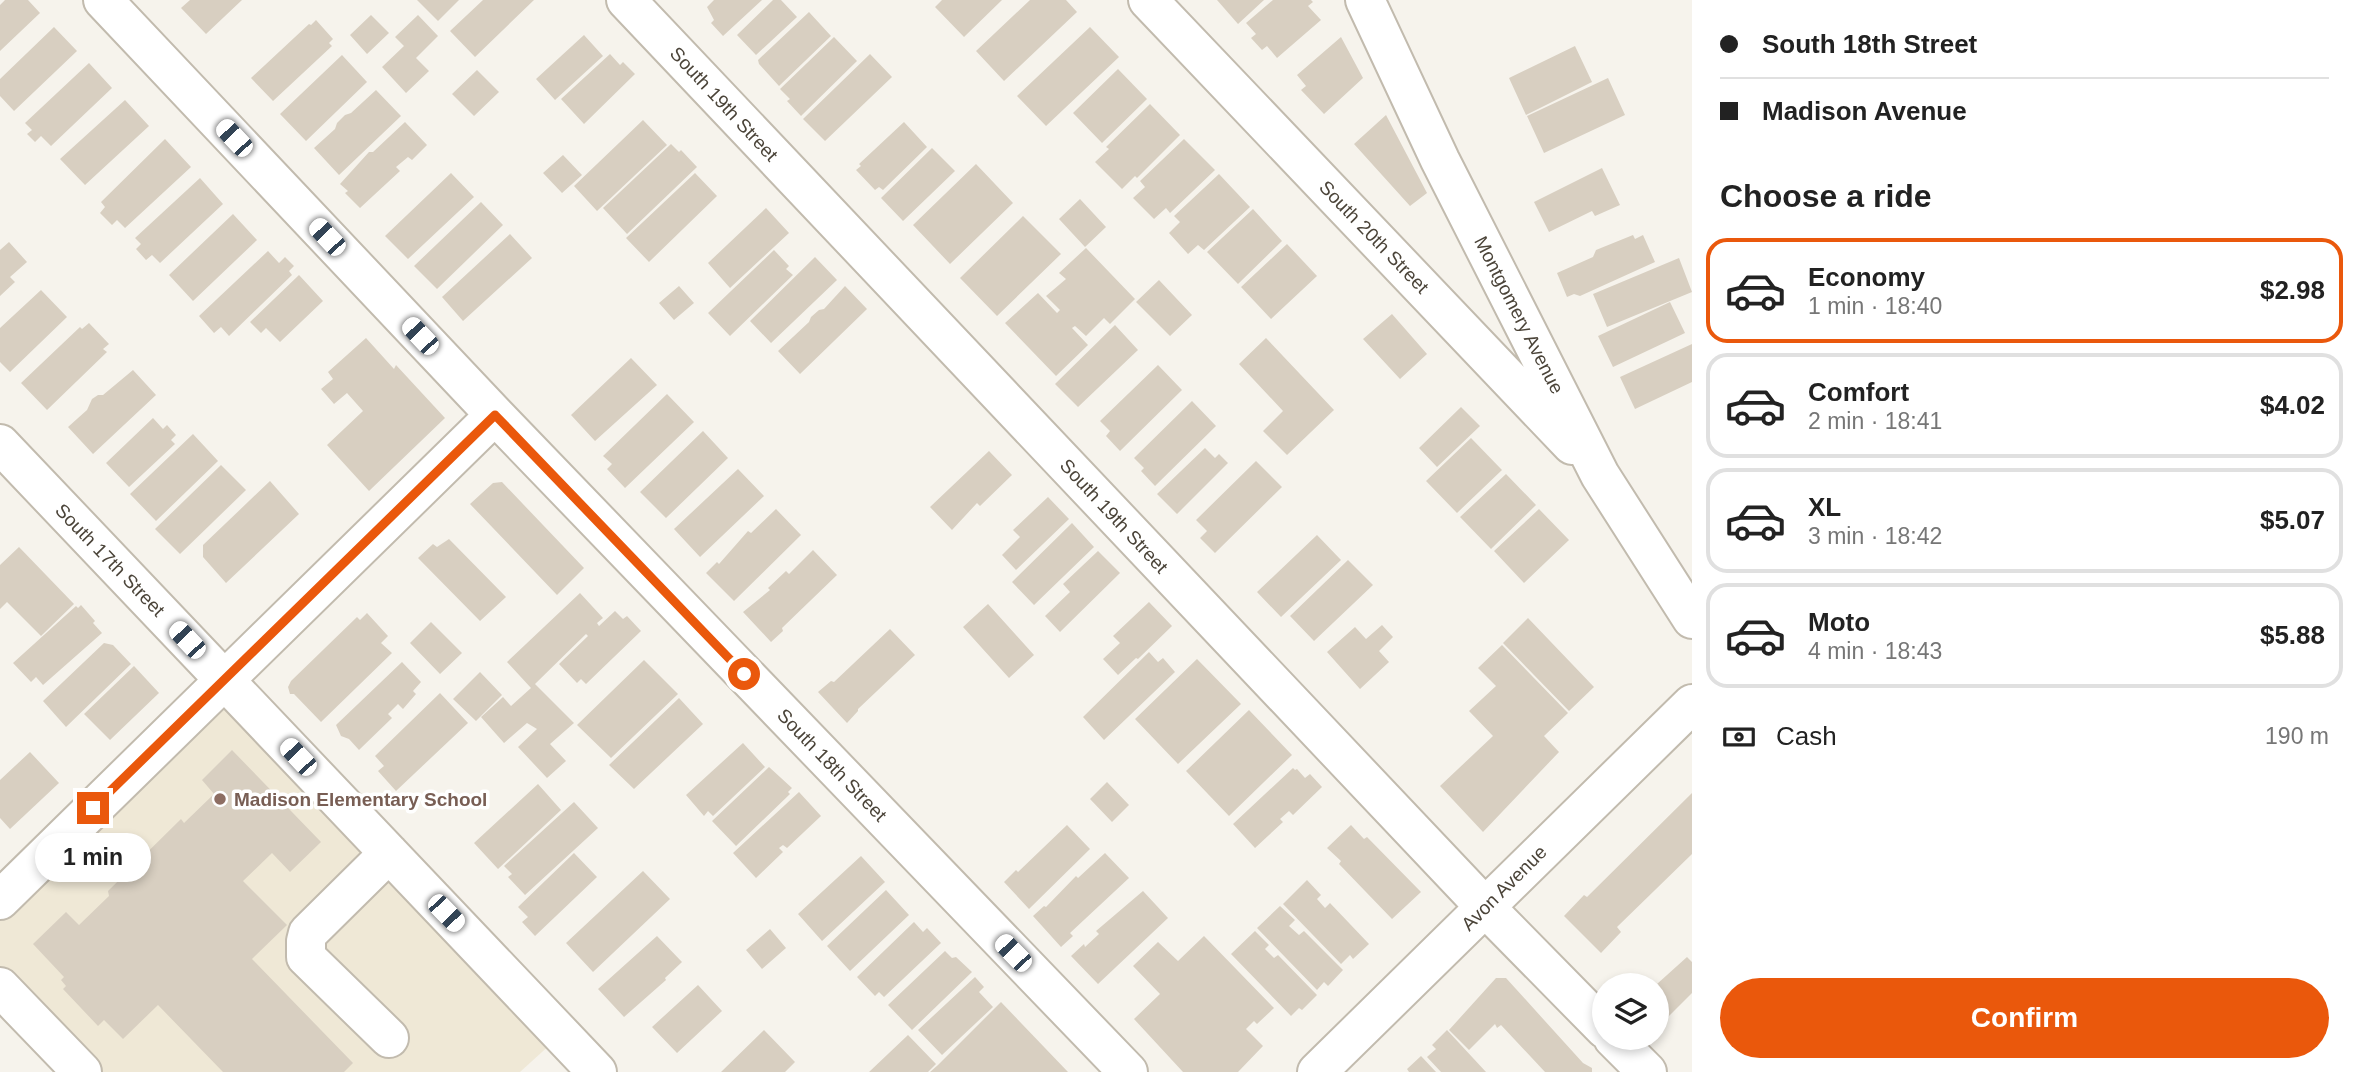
<!DOCTYPE html>
<meta charset="utf-8">
<style>
:root{--surface:#fff;--page:#f6f6f6;--text:#222;--muted:#767676;--line:#e0e0e0;--accent:#ea580c}
body{margin:0;font-family:Arial,sans-serif;background:var(--page);color:var(--text);height:100vh;display:flex;flex-direction:column;font-size:26px;white-space:nowrap}
*{box-sizing:border-box;margin:0}
p{font-size:23px;color:var(--muted)}
.icon{flex:none;width:38px;height:38px;fill:none;stroke:currentColor;stroke-width:2;stroke-linecap:round;stroke-linejoin:round}
.map{position:relative;flex:1;overflow:hidden}
.panel{display:flex;flex-direction:column;background:var(--surface);width:665px}
.panel>*{flex:none}
.hud{display:grid;align-content:center;height:154px;padding:0 28px;background:var(--surface)}
.tools{position:absolute;left:1592px;top:973px;display:grid;gap:14px}
.tools a{display:grid;place-items:center;width:77px;height:77px;border-radius:50%;background:var(--surface);box-shadow:0 4px 10px #0003;font-size:35px}
.end{position:absolute;width:32px;height:32px;margin:-16px;border:9px solid #ea580c;background:#fff;box-shadow:0 0 0 4px #fff}
.from{border-radius:50%}
.bubble{position:absolute;height:49px;border-radius:24px;background:var(--surface);box-shadow:0 4px 10px #0003;font-size:23px;font-weight:800;line-height:49px;text-align:center}
.car{position:absolute;width:21px;height:42px;margin:-21px -10px;border-radius:9px;box-shadow:0 0 5px 2px #0007;background:linear-gradient(#fff 24%,#345 0 40%,#fff 0 76%,#345 0 86%,#fff 0)}
.hud b{display:flex;align-items:center;gap:24px;height:66px;font-size:26px}
.hud b+b{border-top:2px solid var(--line)}
.hud i{width:18px;height:18px;background:var(--text)}
ul{padding:0;list-style:none}
li{display:flex;align-items:center;gap:21px;height:105px;margin:0 14px 10px;padding:0 14px;border:4px solid var(--line);border-radius:21px}
li div{flex:1}
li b{display:block;font-size:26px}
li em{font-style:normal;font-weight:800}
li.active{border-color:var(--accent)}
li>.icon{width:63px;height:63px;stroke-width:1.5}
h2{padding:0 28px;font-size:32px;line-height:84px}
.pay{display:flex;align-items:center;gap:18px;height:77px;padding:0 28px;font-size:26px}
.pay p{margin-inline-start:auto}
.cta{display:flex;gap:14px;margin-top:auto;padding:14px 28px}
.cta a{flex:1;height:80px;border-radius:42px;background:var(--accent);color:#fff;font-size:28px;font-weight:800;line-height:80px;text-align:center}
main{display:flex;flex:1;min-height:0}
.map>svg:first-child{display:block}
</style>
<main>
<div class="map">
<svg width="1692" height="1072" viewBox="0 0 1692 1072">
<rect width="100%" height="100%" fill="#f6f3ec"/>
<path fill="#efe8d6" d="M225 689 553 1042 520 1072H92L0 978V910Z"/>
<path fill="#d8cfc1" d="M5 0H28L40 13 0 51V5Z
M190 0H242L206 34 181 8Z
M417 0H459L438 21Z
M483 0H534L475 57 450 31Z
M714 0H762L723 36 711 23 714 20 707 7Z
M773 0H781L797 17 756 55 737 35Z
M942 0H1002L964 37 935 7Z
M1030 0H1066L1077 12 1004 81 976 51Z
M1217 0H1264L1238 24Z
M1273 0H1311L1313 2 1308 6 1321 20 1277 58 1267 46 1262 50 1251 38 1256 34 1246 23Z
M809 12 831 36 779 86 759 64 758 60Z
M371 15 389 33 367 54 350 35Z
M418 15 438 36 416 58 429 71 406 93 382 67 404 46 395 37Z
M316 20 333 39 329 43 332 46 273 101 251 78 309 24 311 25Z
M54 27 77 51 14 111 0 96V79Z
M1090 27 1119 57 1046 126 1017 96Z
M584 35 603 56 555 100 536 79Z
M834 37 857 61 801 116 787 101 790 99 780 89Z
M1341 37 1363 78 1324 114 1301 90 1306 86 1297 75Z
M1575 46 1592 82 1526 115 1509 78Z
M610 54 620 65 623 62 635 74 584 124 561 99Z
M870 54 892 77 825 141 803 119Z
M342 55 367 82 306 141 280 114Z
M89 63 112 88 51 146 41 136 35 142 27 134 32 130 25 123Z
M1118 69 1147 99 1102 143 1073 113Z
M477 70 499 92 474 116 452 94Z
M1608 78 1625 115 1544 153 1527 116Z
M376 90 401 116 339 175 314 148 335 129 337 123 345 115 351 113Z
M125 100 149 126 85 185 60 159Z
M1150 104 1180 135 1137 178 1135 176 1122 189 1095 162 1109 149 1106 147Z
M1386 115 1427 193 1410 206 1354 144Z
M643 120 667 145 597 211 574 186Z
M405 122 427 145 412 160 408 157 396 167 400 171 360 208 345 193 348 191 340 184 369 152H373Z
M904 122 927 147 883 190 879 187 875 190 856 170 861 166 859 164Z
M165 139 191 167 125 228 117 220 112 225 100 213 105 207 101 202Z
M1184 139 1215 170 1170 213 1166 208 1154 219 1133 198 1145 187 1140 181Z
M671 144 679 152 681 150 697 167 627 234 603 208Z
M932 148 955 171 903 221 881 198Z
M563 155 582 175 562 193 543 173Z
M976 164 1013 203 950 264 913 225Z
M1602 168 1620 205 1595 216 1592 211 1549 232 1534 202Z
M451 173 474 197 408 259 385 236Z
M695 173 717 196 649 262 626 238Z
M1219 174 1250 207 1204 250 1198 245 1188 254 1169 233 1180 222 1174 216Z
M200 178 223 204 160 263 152 255 146 260 136 249 141 244 135 238Z
M1080 199 1106 227 1085 247 1059 219Z
M481 202 503 225 437 289 414 266Z
M766 208 789 233 730 288 708 263Z
M1253 209 1282 241 1238 284 1207 252Z
M233 214 257 240 193 301 169 275Z
M1023 216 1061 254 997 316 960 278Z
M510 234 532 258 463 321 442 297Z
M1633 235 1635 239 1643 235 1655 262 1580 296 1574 294 1567 297 1557 273 1593 257 1596 250Z
M9 242 27 262 10 277 15 282 0 296V250Z
M1287 244 1317 276 1271 319 1241 287Z
M1086 248 1135 299 1110 324 1104 318 1086 336 1075 326 1072 328 1088 345 1056 376 1005 323 1038 293 1057 313 1060 310 1046 296 1066 279 1059 273Z
M774 250 789 266 786 269 793 275 730 336 708 313Z
M268 251 279 263 285 257 294 266 289 271 292 275 229 336 221 327 214 333 199 316Z
M815 257 837 280 771 343 750 321Z
M1679 258 1692 292 1607 327 1593 294Z
M299 275 323 301 280 342 266 328 261 333 250 322Z
M1159 280 1192 315 1170 336 1136 302Z
M679 286 694 303 674 320 659 303Z
M845 286 867 309 800 374 778 351 809 322 811 317 819 310 824 309Z
M41 290 67 317 10 372 0 362V328Z
M1670 302 1685 333 1613 367 1598 336Z
M1392 314 1427 354 1400 379 1363 339Z
M89 323 109 344 103 349 107 352 47 410 21 383 80 327 82 329Z
M1115 325 1138 350 1078 407 1055 384Z
M366 338 394 369 396 365 445 418 369 491 327 445 363 411 347 393 334 404 321 389 333 379 328 372Z
M1266 338 1334 410 1287 455 1263 431 1283 411 1239 364Z
M1692 344V382L1635 409 1620 377Z
M631 358 657 385 595 441 571 415Z
M1158 365 1182 390 1120 451 1106 436 1110 431 1100 421Z
M133 370 156 395 93 454 68 427 87 410 92 399 98 395H103Z
M667 394 694 422 625 488 607 469 612 464 603 456Z
M1192 401 1216 426 1155 486 1141 471 1144 468 1134 458Z
M1461 407 1480 426 1437 467 1419 448Z
M153 418 163 429 167 425 176 435 171 440 175 444 129 487 106 463Z
M703 431 728 458 666 518 640 492Z
M193 434 218 461 156 521 130 494Z
M1471 438 1502 470 1457 513 1426 481Z
M1205 448 1215 458 1219 454 1228 463 1177 514 1157 494Z
M989 451 1012 475 980 506 977 503 952 530 930 507Z
M1256 461 1282 487 1215 553 1200 538 1207 531 1196 520Z
M221 465 246 490 180 554 155 529Z
M738 469 764 496 700 557 674 529Z
M1506 474 1536 505 1491 549 1460 517Z
M270 481 299 514 226 583 203 557V545Z
M502 482 584 568 557 595 470 504 493 483Z
M1048 497 1069 519 1016 570 1002 555 1020 537 1013 530Z
M776 509 801 535 734 601 706 573 717 562 719 564 748 531 751 533Z
M1539 509 1569 540 1524 583 1494 551Z
M1072 523 1094 547 1034 605 1012 582Z
M1317 535 1341 560 1281 617 1257 592Z
M449 539 506 597 480 621 418 558 433 544 437 547Z
M19 547 74 604 41 636 7 602 0 609V565Z
M813 550 837 575 782 628 783 631 771 642 743 612 770 590 768 588 786 571 789 574Z
M1098 551 1120 573 1060 632 1045 616 1070 592 1063 584Z
M1348 560 1373 585 1314 641 1290 616Z
M580 593 603 618 597 623 599 626 615 611 623 619 627 616 641 631 586 684 581 679 577 683 559 664 588 636 586 634 535 684 574 723 550 744 566 761 547 778 518 747 537 729 527 723 504 743 481 717 503 697 511 706 531 688 507 662Z
M1149 602 1172 626 1138 659 1136 658 1118 675 1103 659 1120 643 1113 636Z
M988 604 1034 655 1009 678 963 627Z
M81 605 95 621 93 623 102 633 43 685 36 677 31 682 13 663 76 606 78 608Z
M367 613 388 636 381 643 392 653 321 722 294 694H290L288 687 291 681 357 617 360 620Z
M1528 618 1594 687 1569 711 1503 643Z
M431 622 462 653 440 674 410 643Z
M1382 625 1393 637 1379 651 1389 662 1360 689 1327 652 1355 627 1366 639Z
M890 629 915 655 858 709V711L847 723 818 692 831 681 834 682Z
M104 643 113 645 131 664 66 727 43 701Z
M1502 645 1568 713 1544 736 1559 752 1483 832 1440 786 1493 736 1469 711 1496 686 1478 668Z
M1149 652 1158 662 1163 658 1175 672 1104 740 1083 717Z
M1197 659 1241 704 1178 764 1135 719Z
M644 660 678 694 611 758 577 725Z
M402 662 421 682 413 691 416 694 403 709 398 704 388 714 392 718 359 750 349 739 341 736 336 725Z
M134 666 159 693 110 740 84 714Z
M480 672 502 695 476 721 453 699Z
M440 693 468 723 396 791 378 771 384 766 375 756Z
M679 698 703 724 634 789 609 765Z
M1249 710 1292 755 1229 816 1186 771Z
M743 743 765 767 713 816 708 811 704 816 686 795Z
M232 750 321 842 290 872 272 853 243 881 287 925 252 959 353 1063 344 1072H223L158 1005 123 1039 104 1020 98 1026 63 989 66 986 61 980 64 977 33 944 66 912 79 925 109 896 108 891 181 819 184 823 214 794 202 780Z
M30 752 59 783 10 829 0 818V780Z
M769 767 792 788 788 792 790 794 736 846 712 821Z
M1293 768 1295 770 1297 769 1305 778 1310 774 1322 787 1293 815 1289 811 1280 819 1283 822 1255 848 1233 824Z
M1107 782 1129 805 1112 822 1090 799Z
M538 784 561 810 498 869 474 843Z
M799 792 821 816 787 848 783 845 779 848 783 852 756 878 733 853Z
M1692 793V854L1617 927 1621 932 1601 953 1564 916 1584 895 1587 897Z
M574 802 598 828 525 895 508 877 512 874 504 866Z
M1067 825 1090 849 1029 909 1004 882 1016 870 1018 872Z
M1351 825 1364 839 1367 837 1421 892 1392 919 1339 864 1341 861 1327 848Z
M574 853 597 877 535 936 522 922 528 917 518 907Z
M1105 853 1129 878 1070 933 1073 936 1061 947 1033 916 1044 906 1046 907 1076 876 1078 878Z
M861 856 885 882 822 941 798 914Z
M643 871 670 899 593 972 566 943Z
M1307 880 1321 895 1317 899 1325 908 1330 903 1369 944 1353 959 1350 955 1341 964 1283 904Z
M886 890 909 915 850 971 827 946Z
M1143 891 1168 918 1098 984 1071 956 1084 944 1085 947 1099 934 1096 931Z
M1280 906 1295 920 1289 926 1299 935 1304 931 1343 970 1328 986 1324 982 1317 990 1257 928Z
M914 922 923 932 927 928 941 943 884 997 879 992 875 996 857 977Z
M770 929 786 948 762 969 746 950Z
M1255 931 1269 945 1265 949 1274 958 1278 955 1317 995 1302 1010 1299 1008 1291 1016 1231 954Z
M657 936 682 962 665 978 666 980 624 1017 598 989Z
M1204 936 1274 1008 1257 1024 1254 1021 1246 1029 1263 1046 1238 1072H1183L1134 1019 1160 994 1133 966 1158 942 1178 961Z
M945 951 952 958 956 957 972 972 912 1030 888 1005Z
M1687 957 1692 962V993L1664 1021 1657 1013V984Z
M975 977 984 987 979 992 993 1007 942 1055 918 1030Z
M1496 978H1506L1583 1063 1592 1068V1072H1545L1501 1025 1497 1028 1495 1024 1469 1050 1449 1030Z
M698 985 722 1011 677 1053 652 1027Z
M1001 1002 1068 1072H930L938 1065Z
M764 1030 795 1062 785 1072H721Z
M1447 1030 1486 1072H1441L1427 1057 1436 1049 1432 1045Z
M908 1035 936 1064 928 1072H869Z
M1421 1056 1436 1072H1409L1407 1069Z"/>
<g fill="none" stroke-linecap="round" stroke-linejoin="round">
<g stroke="#c2bbae" stroke-width="42">
<path id="minor" d="M103 0 495 415 1128 1072
M626 0 1485 907 1605 1029
M1148 0 1572 445
M1365 0 1440 160 1600 475 1692 619
M0 444 597 1072
M0 900 495 415
M0 987 82 1072
M389 1038 306 957V941L308 933 389 853
M1613 1038 1647 1072
M1317 1072 1692 704"/>
</g>
<use href="#minor" stroke="#fff" stroke-width="38"/>
</g>
<g fill="none" stroke-linecap="round" stroke-linejoin="round">
<path stroke="#ea580c" stroke-width="9" d="M93 808 495 415 744 674"/>
</g>
<circle fill="#8d6e63" stroke="#fff" stroke-width="2.5" cx="220" cy="799" r="7"/>
<g text-anchor="middle" dominant-baseline="central" stroke-width="7" stroke-linejoin="round" paint-order="stroke">
<g font-size="19" fill="#4b4439" stroke="#fff">
<text transform="translate(724 104) rotate(47)">South 19th Street</text>
<text transform="translate(1374 237) rotate(46)">South 20th Street</text>
<text transform="translate(1519 315) rotate(63)">Montgomery Avenue</text>
<text transform="translate(1114 516) rotate(47)">South 19th Street</text>
<text transform="translate(110 560) rotate(46)">South 17th Street</text>
<text transform="translate(832 765) rotate(46)">South 18th Street</text>
<text transform="translate(1504 888) rotate(-45)">Avon Avenue</text>
</g>
<g font-size="19" font-weight="bold" fill="#785e54" stroke="#fff" text-anchor="start">
<text x="234" y="799">Madison Elementary School</text>
</g>
</g>
</svg>
<div class="tools">
<a><svg class="icon" aria-label="layers" viewBox="0 0 24 24"><path d="M12 4l9 5-9 5-9-5zM3 14l9 5 9-5"/></svg></a>
</div>
<i class="end from" style="left:744px;top:674px"></i>
<i class="end" style="left:93px;top:808px"></i>
<div class="bubble" style="left:35px;top:833px;width:116px">1 min</div>
<i class="car" style="left:234px;top:138px;rotate:317deg"></i>
<i class="car" style="left:327px;top:237px;rotate:317deg"></i>
<i class="car" style="left:420px;top:336px;rotate:317deg"></i>
<i class="car" style="left:187px;top:640px;rotate:317deg"></i>
<i class="car" style="left:298px;top:757px;rotate:317deg"></i>
<i class="car" style="left:446px;top:913px;rotate:136deg"></i>
<i class="car" style="left:1013px;top:953px;rotate:316deg"></i>
</div>
<section class="panel">
<div class="hud">
<b><i class="from"></i>South 18th Street</b>
<b><i></i>Madison Avenue</b>
</div>
<h2>Choose a ride</h2>
<ul>
<li class="active"><svg class="icon" aria-label="car" viewBox="0 0 24 24"><path d="M5 17H2v-5l4-1 3-4h7l3 4 3 1v5h-3M9 17h6M6 11h13"/><circle cx="7" cy="17" r="2"/><circle cx="17" cy="17" r="2"/></svg><div><b>Economy</b><p>1 min · 18:40</p></div><em>$2.98</em></li>
<li><svg class="icon" aria-label="car" viewBox="0 0 24 24"><path d="M5 17H2v-5l4-1 3-4h7l3 4 3 1v5h-3M9 17h6M6 11h13"/><circle cx="7" cy="17" r="2"/><circle cx="17" cy="17" r="2"/></svg><div><b>Comfort</b><p>2 min · 18:41</p></div><em>$4.02</em></li>
<li><svg class="icon" aria-label="car" viewBox="0 0 24 24"><path d="M5 17H2v-5l4-1 3-4h7l3 4 3 1v5h-3M9 17h6M6 11h13"/><circle cx="7" cy="17" r="2"/><circle cx="17" cy="17" r="2"/></svg><div><b>XL</b><p>3 min · 18:42</p></div><em>$5.07</em></li>
<li><svg class="icon" aria-label="car" viewBox="0 0 24 24"><path d="M5 17H2v-5l4-1 3-4h7l3 4 3 1v5h-3M9 17h6M6 11h13"/><circle cx="7" cy="17" r="2"/><circle cx="17" cy="17" r="2"/></svg><div><b>Moto</b><p>4 min · 18:43</p></div><em>$5.88</em></li>
</ul>
<div class="pay"><svg class="icon" aria-label="cash" viewBox="0 0 24 24"><path d="M3 7h18v10H3z"/><circle cx="12" cy="12" r="2"/></svg>Cash<p>190 m</p></div>
<div class="cta"><a>Confirm</a></div>
</section>
</main>
